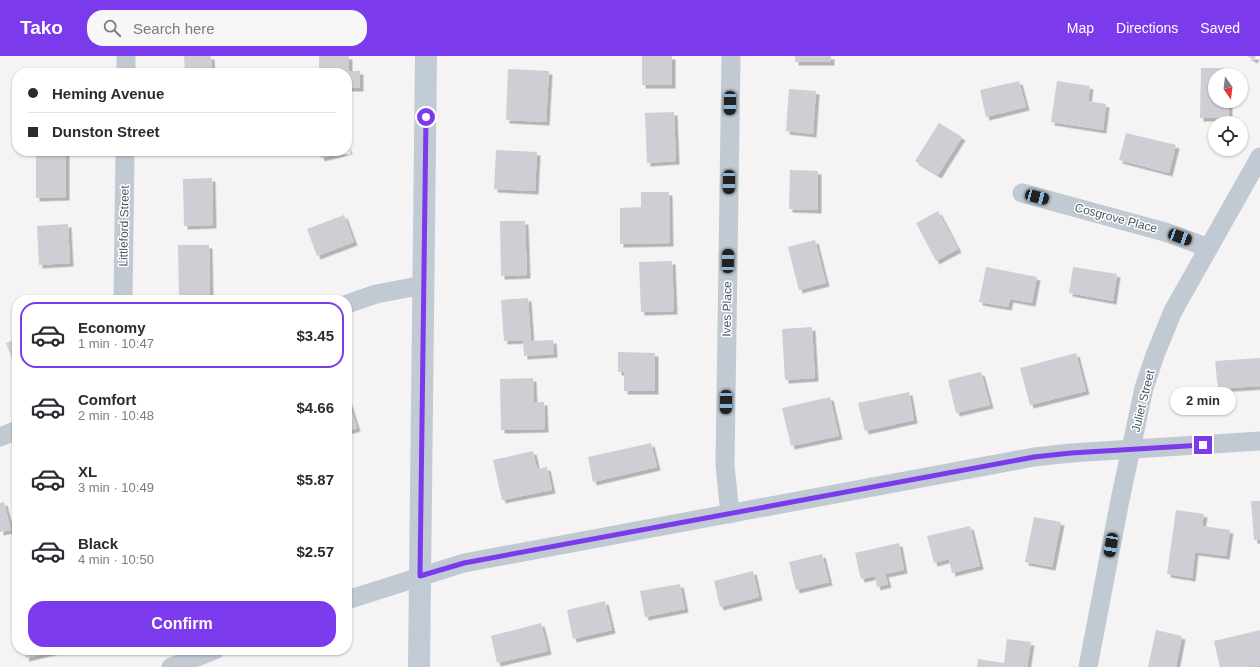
<!DOCTYPE html>
<meta charset="utf-8">
<style>
:root{--surface:#fff;--page:#f7f7f7;--text:#2b2b33;--muted:#7c7c81;--line:#e1e1e2;--accent:#7c3aed}
body{margin:0;font-family:Arial,sans-serif;background:var(--page);color:var(--text);height:100vh;display:flex;flex-direction:column;font-size:15px;white-space:nowrap}
*{box-sizing:border-box;margin:0}
p{font-size:13px;color:var(--muted)}
.icon{flex:none;width:22px;height:22px;fill:none;stroke:currentColor;stroke-width:2;stroke-linecap:round;stroke-linejoin:round}
.map{position:relative;flex:1;overflow:hidden}
.panel{position:absolute;left:12px;top:239px;width:340px;height:360px;display:flex;flex-direction:column;background:var(--surface);border-radius:16px;box-shadow:0 1px 3px #0004}
.panel>*{flex:none}
.banner{position:absolute;left:12px;top:12px;width:340px;height:88px;border-radius:16px;box-shadow:0 1px 3px #0004;display:grid;align-content:center;height:88px;padding:0 16px;background:var(--surface)}
.needle{width:26px;rotate:166deg}
.tools{position:absolute;left:1208px;top:12px;display:grid;gap:8px}
.tools a{display:grid;place-items:center;width:40px;height:40px;border-radius:50%;background:var(--surface);box-shadow:0 1px 3px #0004;font-size:20px}
.end{position:absolute;width:18px;height:18px;margin:-9px;border:5px solid #7c3aed;background:#fff;box-shadow:0 0 0 2px #fff}
.from{border-radius:50%}
.bubble{position:absolute;height:28px;border-radius:14px;background:var(--surface);box-shadow:0 1px 3px #0004;font-size:13px;font-weight:600;line-height:28px;text-align:center}
.car{position:absolute;width:12px;height:24px;margin:-12px -6px;border-radius:5px;box-shadow:0 0 3px 1px #0007;background:linear-gradient(#222 24%,#8ab4d8 0 40%,#222 0 76%,#8ab4d8 0 86%,#222 0)}
.banner b{display:flex;align-items:center;gap:14px;height:38px;font-size:15px}
.banner b+b{border-top:1px solid var(--line)}
.banner i{width:10px;height:10px;background:var(--text)}
ul{padding:7px 0 0;list-style:none}
li{display:flex;align-items:center;gap:12px;height:66px;margin:0 8px 6px;padding:0 8px;border:2px solid transparent;border-radius:16px}
li div{flex:1}
li b{display:block;font-size:15px}
li em{font-style:normal;font-weight:600}
li.active{border-color:var(--accent)}
li>.icon{width:36px;height:36px;stroke-width:1.5}
.action{display:flex;gap:8px;margin-top:auto;padding:8px 16px}
.action a{flex:1;height:46px;border-radius:16px;background:var(--accent);color:#fff;font-size:16px;font-weight:600;line-height:46px;text-align:center}
header{display:flex;align-items:center;gap:24px;box-sizing:border-box;height:56px;padding:0 20px;background:var(--accent);color:#fff}
header strong{font-size:19px}
nav{display:flex;gap:22px;margin-inline-start:auto;font-size:14px}
.search{width:280px;height:36px;background:var(--page);display:flex;align-items:center;gap:10px;box-sizing:border-box;padding:0 14px;border-radius:16px;color:var(--muted);font-size:15px}
.map>svg:first-child{display:block}
</style>
<header>
<strong>Tako</strong>
<div class="search"><svg class="icon" aria-label="search" viewBox="0 0 24 24"><circle cx="10" cy="10" r="6"/><path d="M15 15l6 6"/></svg>Search here</div>
<nav><a>Map</a><a>Directions</a><a>Saved</a></nav>
</header>
<div class="map">
<svg width="1260" height="611" viewBox="0 0 1260 611">
<defs>
<filter id="shadow"><feDropShadow dx="3.5" dy="3.5" stdDeviation="0" flood-color="#0004"/></filter>
</defs>
<rect width="100%" height="100%" fill="#f5f3f3"/>
<path fill="#cdcfd5" filter="url(#shadow)" d="M184 0H211L212 17H185Z
M319 0H349V15H360V32H347V17H319Z
M642 0H672V29H642Z
M795 0H831V6H795Z
M1247 0H1256L1254 4Z
M1201 12H1230V19H1215V45H1229V62H1200Z
M508 13 549 15 546 66 506 64Z
M1019 25 1026 51 986 61 980 34Z
M1057 25 1090 30 1088 45 1106 48 1103 74 1051 66Z
M789 33 816 35 813 78 786 75Z
M674 56 676 105 647 107 645 57Z
M939 67 962 81 938 119 915 105Z
M1126 77 1176 89 1169 117 1119 104Z
M347 89 349 95 321 102 319 95H347Z
M496 94 537 96 535 135 494 133Z
M36 95H66V141L36 142Z
M790 114 818 115V154L789 153Z
M212 122 213 169 184 170 183 123Z
M641 136H669L670 187 620 188V152L641 151Z
M938 155 958 193 936 205 916 167Z
M344 159 354 186 317 200 307 173Z
M500 165H525L527 219 501 220Z
M68 168 70 207 39 209 37 170Z
M815 184 826 227 799 234 788 191Z
M178 189H209L210 240 179 241Z
M672 205 674 255 641 256 639 206Z
M986 211 1037 221 1032 247 1010 243 1008 251 979 246Z
M1073 211 1117 218 1113 245 1069 237Z
M528 242 531 285 553 284 554 298 524 300 523 284 504 285 501 244Z
M812 271 815 322 785 324 782 273Z
M17 283V314H16L6 287Z
M618 296 655 297V335H624V316H618Z
M1076 297 1086 335 1030 349 1020 312Z
M1260 302V330L1218 333 1215 305Z
M981 316 990 349 956 357 948 324Z
M533 322 534 346H544L545 373 501 374 500 323Z
M909 336 914 364 865 375 858 347Z
M347 340 357 372 347 375Z
M830 341 839 380 791 390 782 352Z
M651 387 657 411 593 426 588 401Z
M533 395 537 413 547 411 552 434 502 444 493 404Z
M1251 445H1260V484H1254Z
M4 446 11 474 0 476V447Z
M1176 454 1204 458 1202 470 1230 474 1226 500 1195 496 1192 522 1167 518Z
M1034 461 1061 466 1052 511 1025 506Z
M970 470 980 510 952 517 949 503 934 507 927 480Z
M899 487 904 514 885 518 888 528 877 531 875 520 861 523 855 497Z
M822 498 829 526 796 534 789 506Z
M753 515 759 541 720 551 714 525Z
M680 528 685 553 645 561 640 535Z
M605 545 612 574 573 583 567 554Z
M541 567 548 595 497 607 491 580Z
M1156 574 1182 580 1176 611H1148Z
M1260 574V610L1220 611 1214 585Z
M1007 583 1031 586 1027 611H977L978 603 1004 607Z
M24 594H55V595L26 602Z"/>
<g fill="none" stroke-linecap="round" stroke-linejoin="round">
<path stroke="#c1cad2" stroke-width="19" d="M126 17V0
M1022 137 1165 176 1209 192
M123 244 125 95
M347 248 376 238 424 229
M0 381 17 374
M730 458 725 409 731 0
M347 544 464 507 1034 401 1071 397 1260 385
M171 611 215 594
M1088 611 1120 444 1144 332 1155 299 1173 255 1260 101"/>
<path stroke="#c1cbd6" stroke-width="22" d="M419 611 426 0"/>
</g>
<g fill="none" stroke-linecap="round" stroke-linejoin="round">
<path stroke="#7c3aed" stroke-width="5" d="M426 61 420 520 464 507 1034 401 1071 397 1203 389"/>
</g>
<g text-anchor="middle" dominant-baseline="central" stroke-width="3" stroke-linejoin="round" paint-order="stroke">
<g font-size="12" fill="#4a5661" stroke="#fff">
<text transform="translate(1116 162) rotate(15)">Cosgrove Place</text>
<text transform="translate(124 170) rotate(-89)">Littleford Street</text>
<text transform="translate(727 253) rotate(-89)">Ives Place</text>
<text transform="translate(1143 345) rotate(-76)">Juliet Street</text>
</g>
</g>
</svg>
<div class="tools">
<a><svg class="needle" viewBox="-14 -14 28 28"><path d="M0-13l5 13h-10z" fill="#e53935"/><path d="M0 13l5-13h-10z" fill="#7c7c81"/></svg></a>
<a><svg class="icon" aria-label="locate" viewBox="0 0 24 24"><circle cx="12" cy="12" r="6"/><path d="M12 2v4M12 18v4M2 12h4M18 12h4"/></svg></a>
</div>
<i class="end from" style="left:426px;top:61px"></i>
<i class="end" style="left:1203px;top:389px"></i>
<div class="bubble" style="left:1170px;top:331px;width:66px">2 min</div>
<i class="car" style="left:730px;top:47px;rotate:181deg"></i>
<i class="car" style="left:729px;top:126px;rotate:181deg"></i>
<i class="car" style="left:1037px;top:141px;rotate:105deg"></i>
<i class="car" style="left:1180px;top:181px;rotate:110deg"></i>
<i class="car" style="left:728px;top:205px;rotate:1deg"></i>
<i class="car" style="left:726px;top:346px;rotate:181deg"></i>
<i class="car" style="left:1111px;top:489px;rotate:190deg"></i>
<div class="banner">
<b><i class="from"></i>Heming Avenue</b>
<b><i></i>Dunston Street</b>
</div>
<section class="panel">
<ul>
<li class="active"><svg class="icon" aria-label="car" viewBox="0 0 24 24"><path d="M5 17H2v-5l4-1 3-4h7l3 4 3 1v5h-3M9 17h6M6 11h13"/><circle cx="7" cy="17" r="2"/><circle cx="17" cy="17" r="2"/></svg><div><b>Economy</b><p>1 min · 10:47</p></div><em>$3.45</em></li>
<li><svg class="icon" aria-label="car" viewBox="0 0 24 24"><path d="M5 17H2v-5l4-1 3-4h7l3 4 3 1v5h-3M9 17h6M6 11h13"/><circle cx="7" cy="17" r="2"/><circle cx="17" cy="17" r="2"/></svg><div><b>Comfort</b><p>2 min · 10:48</p></div><em>$4.66</em></li>
<li><svg class="icon" aria-label="car" viewBox="0 0 24 24"><path d="M5 17H2v-5l4-1 3-4h7l3 4 3 1v5h-3M9 17h6M6 11h13"/><circle cx="7" cy="17" r="2"/><circle cx="17" cy="17" r="2"/></svg><div><b>XL</b><p>3 min · 10:49</p></div><em>$5.87</em></li>
<li><svg class="icon" aria-label="car" viewBox="0 0 24 24"><path d="M5 17H2v-5l4-1 3-4h7l3 4 3 1v5h-3M9 17h6M6 11h13"/><circle cx="7" cy="17" r="2"/><circle cx="17" cy="17" r="2"/></svg><div><b>Black</b><p>4 min · 10:50</p></div><em>$2.57</em></li>
</ul>
<div class="action"><a>Confirm</a></div>
</section>
</div>
